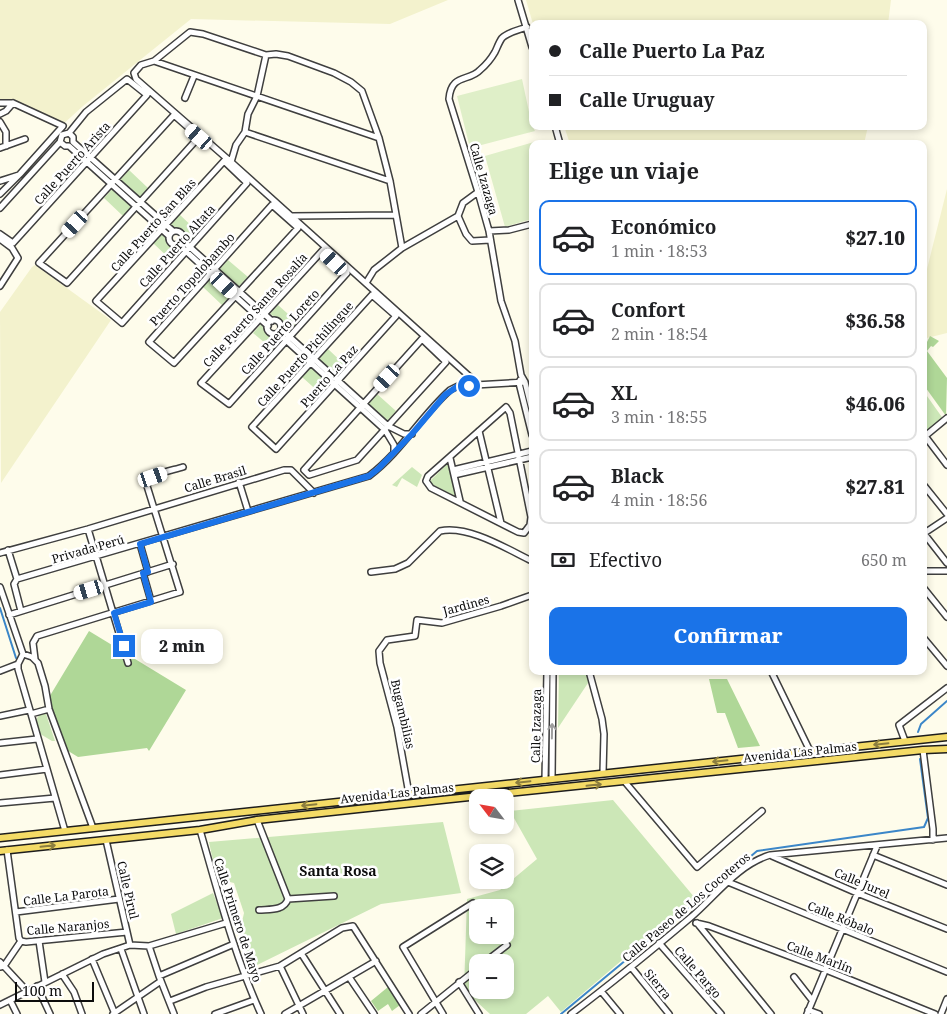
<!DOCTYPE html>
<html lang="es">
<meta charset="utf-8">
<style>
:root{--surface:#fff;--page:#f6f6f6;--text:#202124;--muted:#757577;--line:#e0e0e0;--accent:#1a73e8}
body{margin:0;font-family:"Noto Serif",serif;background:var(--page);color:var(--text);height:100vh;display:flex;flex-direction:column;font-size:19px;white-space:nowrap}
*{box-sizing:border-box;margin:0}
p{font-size:16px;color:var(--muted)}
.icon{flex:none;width:28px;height:28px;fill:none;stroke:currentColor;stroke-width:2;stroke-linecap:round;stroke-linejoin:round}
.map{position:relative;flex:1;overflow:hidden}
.panel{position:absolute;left:529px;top:140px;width:398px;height:535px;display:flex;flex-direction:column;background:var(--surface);border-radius:10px;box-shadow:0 2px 8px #0003}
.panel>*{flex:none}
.top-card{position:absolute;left:529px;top:20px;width:398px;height:110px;border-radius:10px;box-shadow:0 2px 8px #0003;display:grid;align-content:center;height:110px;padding:0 20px;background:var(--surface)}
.needle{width:32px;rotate:301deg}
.controls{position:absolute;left:469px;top:789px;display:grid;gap:10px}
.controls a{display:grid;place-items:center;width:45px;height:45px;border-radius:10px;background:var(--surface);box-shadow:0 2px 8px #0003;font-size:25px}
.scale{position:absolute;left:15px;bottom:12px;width:79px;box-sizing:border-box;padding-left:5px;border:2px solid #0c0c0c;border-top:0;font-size:14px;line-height:18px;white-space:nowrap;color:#0c0c0c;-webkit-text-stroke:4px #fff;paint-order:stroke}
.end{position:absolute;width:22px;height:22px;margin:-11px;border:6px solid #1a73e8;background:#fff;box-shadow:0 0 0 2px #fff}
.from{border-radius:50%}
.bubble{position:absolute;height:35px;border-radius:10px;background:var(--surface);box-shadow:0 2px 8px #0003;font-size:16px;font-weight:800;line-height:35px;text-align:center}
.car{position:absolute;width:15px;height:30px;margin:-15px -8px;border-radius:6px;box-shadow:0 0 4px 1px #0007;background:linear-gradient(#fff 24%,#345 0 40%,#fff 0 76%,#345 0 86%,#fff 0)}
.top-card b{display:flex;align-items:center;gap:18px;height:48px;font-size:19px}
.top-card b+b{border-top:1px solid var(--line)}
.top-card i{width:12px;height:12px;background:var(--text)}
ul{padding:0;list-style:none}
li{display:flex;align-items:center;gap:15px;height:75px;margin:0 10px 8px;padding:0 10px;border:2px solid var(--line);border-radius:10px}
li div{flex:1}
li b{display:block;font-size:19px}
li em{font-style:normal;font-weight:800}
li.current{border-color:var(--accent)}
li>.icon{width:45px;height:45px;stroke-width:1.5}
h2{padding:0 20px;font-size:22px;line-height:60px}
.pay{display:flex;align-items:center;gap:12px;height:55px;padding:0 20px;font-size:19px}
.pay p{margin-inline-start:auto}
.cta{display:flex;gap:10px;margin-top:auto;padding:10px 20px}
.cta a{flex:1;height:58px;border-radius:10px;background:var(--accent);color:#fff;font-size:20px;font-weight:800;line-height:58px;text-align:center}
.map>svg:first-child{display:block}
</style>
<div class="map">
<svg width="947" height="1014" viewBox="0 0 947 1014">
<rect width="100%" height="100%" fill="#fefceb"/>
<path fill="#f3f2cd" d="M0 0H448L390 24 191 19 83 106 60 127 0 100Z
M526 0H891L888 24H533Z
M564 126H868L864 144H570Z
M947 189V333L923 339V285Z
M35 265 111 320 1 483 0 312 32 267Z"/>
<path fill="#cce7b7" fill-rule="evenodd" d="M129 170 148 188 139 198 120 180Z
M113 188 132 206 123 216 104 198Z
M179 214 198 232 189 242 182 231 173 227 170 224Z
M162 233 165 236 168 245 178 249 180 252 172 261 153 243Z
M228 260 248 277 238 287 219 270Z
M212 277 231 295 222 305 203 287Z
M278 305 297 322 288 332 282 321 270 314Z
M262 323 268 334 280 340 272 349 253 333Z
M328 349 347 367 338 377 319 359Z
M311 367 330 384 321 394 302 377Z
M922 389 944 420 924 434 922 432Z
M377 394 396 411 387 421 368 404Z
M446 465H449L455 496 431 484 430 481Z
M412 467 422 475 417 487 402 478 397 487 392 485Z
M559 671H588L590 680 558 728Z
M45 711 55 741H52L37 732 34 723 41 712Z
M613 800 695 898 561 1012 548 996 526 1014H490L464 990 467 899 500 890 537 859 510 811ZM478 908H505V935H478ZM478 962H505V990H478Z
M443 822 461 893 381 904 251 968 240 931 244 913 234 883 217 879 209 842Z
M213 893 223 918 176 934 171 914Z"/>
<path fill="#afd797" d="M930 336 939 341 933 347 931 346 927 351 947 378 946 416 923 384V350Z
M89 631 186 690 149 751 147 748 78 757 65 749 48 699Z
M709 679H727L760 746 738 748 725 713H717Z
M388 987 400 1005 392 1011 388 1004 378 1011 371 1001Z"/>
<path fill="#dfefc8" d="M522 79 532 126 535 131 470 148 457 96Z
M534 142 535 144H532V219L505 227 485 156Z"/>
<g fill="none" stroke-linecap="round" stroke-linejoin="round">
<path stroke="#3b86c8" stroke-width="2" d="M0 608 16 658
M918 732 921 724 947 701
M561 1014 656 935 686 911 757 851 924 827 928 818 920 759"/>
<g stroke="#3f3f3f" stroke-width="8">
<path id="minor" d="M518 0 532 47
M527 27C519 30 508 32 502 38 499 42 497 48 495 52 491 59 486 65 480 70 469 82 451 73 449 99L478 192 489 231 501 301 515 341 521 375 525 382 532 410
M154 61 190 32 203 34 266 55 276 54 288 56 334 73 351 82 362 91 379 138 390 181 402 248 374 270 366 283
M185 98 194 76
M0 103H13L63 126 20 174 0 194
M0 114 6 111 13 103
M174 115 199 137 67 283 39 263Z
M0 122 6 132V146
M555 126 560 144
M245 132 390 181
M69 133 73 137V142L173 231
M379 138 154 61 141 65 134 73 136 79 231 162 479 385
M60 142 65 146H69L169 236
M0 148 25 139
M224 161 247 183 122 323 96 301Z
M231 162 236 145 245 132 248 114 257 96 266 55
M0 181 19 175
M478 192 463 203 458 216 466 234 472 241 490 240
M272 205 298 228 174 363 149 342Z
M0 208 60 142 62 135 69 133 86 112 127 79 147 95 13 243 0 234
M292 216 396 215
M489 231 509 230 532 224
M169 238a7 7 0 1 1 14 0a7 7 0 1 1-14 0Z
M0 239 12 248 18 258 0 286
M182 240 272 321
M178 244 268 326
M402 248 458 216
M323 250 347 273 229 404 201 383Z
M372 295 396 316 276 449 252 427Z
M267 327a7 7 0 1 1 14 0a7 7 0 1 1-14 0Z
M281 329 388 426 404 434H412
M278 333 385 430 394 445V452
M422 339 446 362 357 460 309 475 304 470Z
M520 380 519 383 532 435
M506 407 510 413 531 517 530 525 524 533 518 532 431 488 426 481 428 476Z
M479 431 501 523
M925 436 947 465
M924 437 947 418
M450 458 460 501
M453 470 532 451
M454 475 532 457
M239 482 248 511
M922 483 947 514
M88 529 128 663
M922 531 947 563
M923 534 947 518
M140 544 148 572
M8 550 17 579 14 584 21 611
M0 553 88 529 284 470H291L314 493
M922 571H947
M371 572 395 569 408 563 440 531C469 525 507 549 532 561
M143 573 151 601
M17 579 369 476C401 452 421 416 450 390L458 386 525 382
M922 586 947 617
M0 587 23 654 18 664V669L65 831
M9 615 173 564
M922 636 947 666
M23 654 32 657 38 663 45 686 49 709 93 828
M35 659 33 643 37 636 180 592 147 486C150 473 171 471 183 467
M0 671 18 664
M589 671 602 719 604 734 603 773
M771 671 810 751
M31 714 49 709
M0 716 29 710
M905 741 899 725 947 688
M0 743 37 739
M923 750 933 829V840
M0 775 47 769
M552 779 553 671
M545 780 547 671
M625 782 697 867 762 811
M409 794 397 727 380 663 379 651 387 640 415 636 417 620 442 623 501 606 532 595
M0 803 55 798
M257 820 288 899C284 911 270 909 259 910
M200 830C218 892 234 955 261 1014
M106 840 130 945
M7 850 19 938 21 941 26 942 127 932
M873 855 947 885
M772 856 857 893 947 929
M728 882 947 972
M288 899 334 896
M16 912 119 899
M696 923 709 926 826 970 935 1014
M697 923 771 1014
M39 941 45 982
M659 943 721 1014
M149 946 159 976 174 1014
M121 949 144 1014
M301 953 340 1014
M92 959 115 1014
M0 962 27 991
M485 962 507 945 499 935
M280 966 303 1014
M0 967 4 966 21 941
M631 967 669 1014
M62 974 74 992 82 1014
M159 976 234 944
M349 977 374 1014
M794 977 812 1000
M459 982 479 1014
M37 986 50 1014
M601 991 620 1014
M10 1000 17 1014
M170 1001 206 987 280 966 342 928 353 926 409 1014
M0 1005 103 954 130 945 149 946 226 923
M808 1010 819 1014
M113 1014 161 981
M215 1014 254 1000
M285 1014 376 961
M421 1014 478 968
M443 1014 403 947 473 903 478 909
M571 1014C612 983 651 951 690 918 715 897 737 865 770 855L947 838
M807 1014 877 846
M941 1014 947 999"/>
</g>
<g stroke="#1d1d1d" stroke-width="9">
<path id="major" d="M0 838 947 737
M0 851 200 830 257 820 441 800 923 750 947 749"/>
</g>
<use href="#minor" stroke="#fff" stroke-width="5"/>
<use href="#major" stroke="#f4db66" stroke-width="6"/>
</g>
<defs><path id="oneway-shaft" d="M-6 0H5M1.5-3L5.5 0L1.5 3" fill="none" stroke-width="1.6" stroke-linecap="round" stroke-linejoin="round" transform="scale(1.25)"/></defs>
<use stroke="#9e9e9e" href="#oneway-shaft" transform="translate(552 731) rotate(-89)"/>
<g stroke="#8c7e3e">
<use href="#oneway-shaft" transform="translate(881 744) rotate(174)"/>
<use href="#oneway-shaft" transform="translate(720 761) rotate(174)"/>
<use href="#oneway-shaft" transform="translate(523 782) rotate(174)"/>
<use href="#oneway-shaft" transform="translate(594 785) rotate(-6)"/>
<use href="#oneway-shaft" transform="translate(309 805) rotate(174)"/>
<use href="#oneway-shaft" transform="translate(48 846) rotate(-6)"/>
</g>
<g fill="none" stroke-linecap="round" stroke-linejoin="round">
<path stroke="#1a73e8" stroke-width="6" d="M124 646 114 613 151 602 143 573 148 572 140 544 369 476 378 469 412 434 445 395 458 386H469"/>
</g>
<g text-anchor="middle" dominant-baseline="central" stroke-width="5" stroke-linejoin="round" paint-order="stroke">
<g font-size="12" fill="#0c0c0c" stroke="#fff">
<text transform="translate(72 163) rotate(-48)">Calle Puerto Arista</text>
<text transform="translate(484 179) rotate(74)">Calle Izazaga</text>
<text transform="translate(153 225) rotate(-48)">Calle Puerto San Blas</text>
<text transform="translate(177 246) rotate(-48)">Calle Puerto Altata</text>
<text transform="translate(192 279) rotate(-48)">Puerto Topolobambo</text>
<text transform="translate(255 310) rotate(-48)">Calle Puerto Santa Rosalía</text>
<text transform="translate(280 332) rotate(-48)">Calle Puerto Loreto</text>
<text transform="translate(305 354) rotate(-48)">Calle Puerto Pichilingue</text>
<text transform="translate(329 376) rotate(-48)">Puerto La Paz</text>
<text transform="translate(215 479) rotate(-17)">Calle Brasil</text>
<text transform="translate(88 549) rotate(-16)">Privada Perú</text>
<text transform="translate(466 605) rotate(-15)">Jardines</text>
<text transform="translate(403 714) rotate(77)">Bugambilias</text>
<text transform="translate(536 726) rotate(-89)">Calle Izazaga</text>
<text transform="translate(800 752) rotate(-6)">Avenida Las Palmas</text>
<text transform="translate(397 793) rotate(-6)">Avenida Las Palmas</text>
<text transform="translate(862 883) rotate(23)">Calle Jurel</text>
<text transform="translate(128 890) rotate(77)">Calle Pirul</text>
<text transform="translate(66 896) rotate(-7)">Calle La Parota</text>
<text transform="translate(686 907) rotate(-40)">Calle Paseo de Los Cocoteros</text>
<text transform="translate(841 918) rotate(22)">Calle Róbalo</text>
<text transform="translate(238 920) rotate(72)">Calle Primero de Mayo</text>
<text transform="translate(68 927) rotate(-5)">Calle Naranjos</text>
<text transform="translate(820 957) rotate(21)">Calle Marlín</text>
<text transform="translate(698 972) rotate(49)">Calle Pargo</text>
<text transform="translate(658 984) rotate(51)">Sierra</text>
</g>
<g font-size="14" font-weight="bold" fill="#0c0c0c" stroke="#fff">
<text x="338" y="870">Santa Rosa</text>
</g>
</g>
</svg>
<div class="controls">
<a><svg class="needle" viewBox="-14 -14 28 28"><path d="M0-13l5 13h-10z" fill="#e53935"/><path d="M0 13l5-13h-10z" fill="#757577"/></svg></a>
<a><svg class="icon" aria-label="layers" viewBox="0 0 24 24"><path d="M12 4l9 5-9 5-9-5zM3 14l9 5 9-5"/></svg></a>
<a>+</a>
<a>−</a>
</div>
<div class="scale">100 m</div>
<i class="end from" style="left:469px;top:386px"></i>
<i class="end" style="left:124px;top:646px"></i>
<div class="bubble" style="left:141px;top:629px;width:82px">2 min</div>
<i class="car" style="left:199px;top:137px;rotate:311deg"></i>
<i class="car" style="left:75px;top:224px;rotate:222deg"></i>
<i class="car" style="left:334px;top:262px;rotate:313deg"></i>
<i class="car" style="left:224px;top:285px;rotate:133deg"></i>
<i class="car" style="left:387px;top:378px;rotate:222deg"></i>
<i class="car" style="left:153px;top:477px;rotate:71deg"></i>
<i class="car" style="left:89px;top:590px;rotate:253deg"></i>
<div class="top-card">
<b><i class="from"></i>Calle Puerto La Paz</b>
<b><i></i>Calle Uruguay</b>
</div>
<section class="panel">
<h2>Elige un viaje</h2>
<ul>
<li class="current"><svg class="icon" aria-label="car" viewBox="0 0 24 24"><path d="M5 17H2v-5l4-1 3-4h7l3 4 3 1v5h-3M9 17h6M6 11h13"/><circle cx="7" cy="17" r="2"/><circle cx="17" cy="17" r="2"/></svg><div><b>Económico</b><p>1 min · 18:53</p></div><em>$27.10</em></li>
<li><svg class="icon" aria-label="car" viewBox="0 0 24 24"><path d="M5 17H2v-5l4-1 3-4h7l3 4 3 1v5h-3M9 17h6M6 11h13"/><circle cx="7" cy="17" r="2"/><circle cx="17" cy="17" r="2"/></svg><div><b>Confort</b><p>2 min · 18:54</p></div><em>$36.58</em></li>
<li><svg class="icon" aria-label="car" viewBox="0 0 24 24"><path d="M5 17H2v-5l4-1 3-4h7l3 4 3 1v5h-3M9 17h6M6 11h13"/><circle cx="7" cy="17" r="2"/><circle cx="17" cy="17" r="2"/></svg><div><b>XL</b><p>3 min · 18:55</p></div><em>$46.06</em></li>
<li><svg class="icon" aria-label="car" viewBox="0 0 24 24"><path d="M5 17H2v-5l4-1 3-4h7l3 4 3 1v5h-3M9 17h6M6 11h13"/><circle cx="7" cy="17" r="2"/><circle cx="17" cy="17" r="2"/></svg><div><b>Black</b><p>4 min · 18:56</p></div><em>$27.81</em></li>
</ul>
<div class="pay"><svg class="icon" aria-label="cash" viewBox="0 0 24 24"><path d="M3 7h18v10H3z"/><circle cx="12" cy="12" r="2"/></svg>Efectivo<p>650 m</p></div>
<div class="cta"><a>Confirmar</a></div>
</section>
</div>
